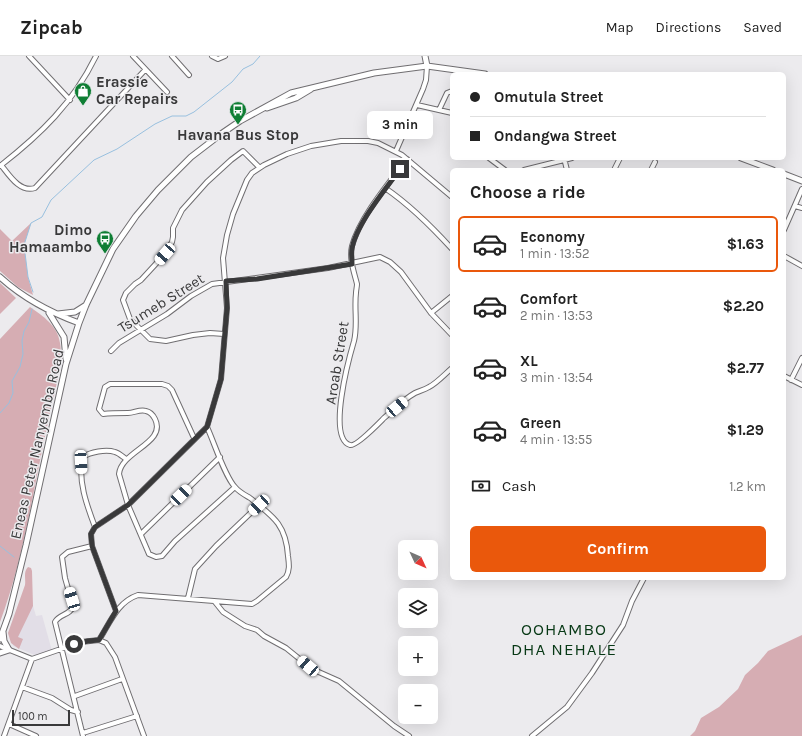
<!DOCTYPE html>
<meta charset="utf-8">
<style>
:root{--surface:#fff;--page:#f6f6f6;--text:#222;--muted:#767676;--line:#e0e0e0;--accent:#ea580c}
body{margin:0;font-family:Karla,sans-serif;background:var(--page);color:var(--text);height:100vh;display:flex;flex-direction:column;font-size:15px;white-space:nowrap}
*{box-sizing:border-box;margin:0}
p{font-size:13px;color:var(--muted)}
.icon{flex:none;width:22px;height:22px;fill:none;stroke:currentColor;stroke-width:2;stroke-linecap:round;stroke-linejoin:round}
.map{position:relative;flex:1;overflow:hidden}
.details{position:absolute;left:450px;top:112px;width:336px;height:412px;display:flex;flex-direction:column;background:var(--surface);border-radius:6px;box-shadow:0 4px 16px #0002}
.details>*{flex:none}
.banner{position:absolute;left:450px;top:16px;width:336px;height:88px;border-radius:6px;box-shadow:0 4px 16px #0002;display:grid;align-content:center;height:88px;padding:0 20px;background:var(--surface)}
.needle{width:26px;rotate:134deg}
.fabs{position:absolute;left:398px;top:484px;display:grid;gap:8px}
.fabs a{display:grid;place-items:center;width:40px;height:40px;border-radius:6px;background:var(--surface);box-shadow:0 4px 16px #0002;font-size:20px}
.scale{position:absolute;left:12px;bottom:10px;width:58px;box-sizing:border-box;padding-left:4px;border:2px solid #39393a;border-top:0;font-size:11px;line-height:14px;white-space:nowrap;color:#39393a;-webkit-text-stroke:3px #ecebee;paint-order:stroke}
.end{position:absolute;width:18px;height:18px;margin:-9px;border:5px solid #39393a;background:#fff;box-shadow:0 0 0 2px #fff}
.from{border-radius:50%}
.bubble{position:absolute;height:28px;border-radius:6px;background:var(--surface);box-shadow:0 4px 16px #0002;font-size:13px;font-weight:700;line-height:28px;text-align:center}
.car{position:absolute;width:12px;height:24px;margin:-12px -6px;border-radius:5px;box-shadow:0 0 3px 1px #0007;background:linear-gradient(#fff 24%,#345 0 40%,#fff 0 76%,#345 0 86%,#fff 0)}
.banner b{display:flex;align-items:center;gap:14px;height:38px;font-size:15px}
.banner b+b{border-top:1px solid var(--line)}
.banner i{width:10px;height:10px;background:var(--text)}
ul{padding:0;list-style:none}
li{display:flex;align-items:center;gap:12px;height:56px;margin:0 8px 6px;padding:0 12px;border:2px solid transparent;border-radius:6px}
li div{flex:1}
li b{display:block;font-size:15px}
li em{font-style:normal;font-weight:700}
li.current{border-color:var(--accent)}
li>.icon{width:36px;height:36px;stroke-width:1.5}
h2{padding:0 20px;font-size:18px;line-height:48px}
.pay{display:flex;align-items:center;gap:10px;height:44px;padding:0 20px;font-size:15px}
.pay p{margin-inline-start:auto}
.cta{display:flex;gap:8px;margin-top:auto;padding:8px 20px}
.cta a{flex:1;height:46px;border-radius:6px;background:var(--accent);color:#fff;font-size:16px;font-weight:700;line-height:46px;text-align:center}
header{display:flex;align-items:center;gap:24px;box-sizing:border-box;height:56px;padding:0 20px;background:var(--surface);border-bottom:1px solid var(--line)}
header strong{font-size:19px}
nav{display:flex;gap:22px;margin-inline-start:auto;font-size:14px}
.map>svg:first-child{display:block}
</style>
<header>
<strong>Zipcab</strong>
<nav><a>Map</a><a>Directions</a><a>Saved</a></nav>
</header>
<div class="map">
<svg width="802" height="680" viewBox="0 0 802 680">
<rect width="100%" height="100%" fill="#ecebee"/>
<path fill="#e2dee7" d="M33 550 36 560 42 559 52 595 37 600 13 590 8 577 13 565Z"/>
<path fill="#d6adb3" d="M31 167 24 189 28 221 33 239 18 231 0 215V173L12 185Z
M0 227 16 242 0 258Z
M30 251C43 260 58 270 60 287 64 306 51 351 47 371 33 435 23 505 0 566V283Z
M28 511 31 512 32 515 33 550 18 581 23 583 19 593 11 587 8 577 25 529C26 523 23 516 28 511Z
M802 579V680H690L695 675 701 662 719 651 738 633 745 619 758 607 768 595Z"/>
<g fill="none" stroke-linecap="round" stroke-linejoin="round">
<path stroke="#98c0df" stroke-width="1" d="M33 236 28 221 24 189 31 167 42 161 51 144 94 104 117 93 155 68 172 60H186L194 56 232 26 243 13 253 8 260 0
M0 357 9 347 13 337 12 325 20 311 23 298 22 285 24 275 29 266 32 253
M0 490 14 501"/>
<g stroke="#706e71" stroke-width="6">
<path id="minor" d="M29 0 70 44
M133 0 167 36
M172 0 189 19
M212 0 218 3 225 0
M417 49 452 57
M439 54 447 37 452 35
M396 95 423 33 426 24 427 10
M489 102 505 114
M564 102 567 114
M407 103C389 127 360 161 352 190 349 203 354 216 357 228 357 231 356 234 356 237 354 253 358 269 354 285 349 302 327 382 350 389 356 391 379 367 384 362 393 354 404 343 415 337 419 335 424 334 429 331 437 327 445 318 452 312
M1 109C9 119 20 137 35 132L145 14
M0 110C41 78 73 47 96 0
M524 114 572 102
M614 114 620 102
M651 114 655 106
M385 132C410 149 432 171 452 193
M795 150 802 152
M784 174 802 133
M784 200 802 210
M431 257 452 240
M224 278 210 277 193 279 166 285 150 283 130 263 123 244 126 237 135 228 141 224 165 198 172 186 173 181V172L182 154 207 126 231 104 243 95 259 111
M111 295 119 287 167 258 191 240 212 228 328 212 380 201 390 206 401 216 431 257 452 279
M784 320 802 329
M791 324 802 302
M194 382 172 334 168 330 162 328H110L105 331 99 353 103 358C111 357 119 357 128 357 134 357 140 353 146 355 151 356 153 359 155 363 167 387 121 395 119 418L128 449 149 498 156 501 162 500 175 485 235 431
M95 471C87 450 77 423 83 401 90 396 106 393 115 396 119 397 123 401 126 403
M142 477 220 401
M188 542 195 513 216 490 259 449
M215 546 223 556 245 570 257 574 264 580 286 592 312 613 339 625 394 670 409 680
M116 555 92 490 91 478 95 471 128 449 207 371 221 323 227 252 223 202 227 179 233 158 247 124 252 117 264 109 287 98 311 90 341 85H368L378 87 402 99 452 141
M99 584 106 587 115 601 144 680
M0 590 32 603 81 586 99 584C110 567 117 546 138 539L252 548 257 545 286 521C290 514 289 508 288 500 286 469 274 461 250 442 245 439 239 436 235 431 225 421 214 386 207 371
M22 631 52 642 71 654 78 656
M75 640 122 623
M9 668 36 680
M83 677 137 660
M4 680 32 603
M83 680 55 566C59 558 71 559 73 550L65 522 62 501 68 496 92 490
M532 680 567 651 592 617 623 569 632 545 644 522"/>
</g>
<g stroke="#706e71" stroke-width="7">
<path id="major" d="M425 0 427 10
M267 52 296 42 311 33
M741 102 773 114
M784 118 802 125
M0 221C23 242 49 256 79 267
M49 257 64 281 66 303
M58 258 75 256 86 249
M0 583 9 558 26 489 66 308 79 267 86 249 113 193 136 160 158 134 191 101 221 78 240 65 291 37 374 17 427 10 485 18
M0 597 9 594 4 585 3 576"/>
</g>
<use href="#minor" stroke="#fff" stroke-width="4"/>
<use href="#major" stroke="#fff" stroke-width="5"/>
</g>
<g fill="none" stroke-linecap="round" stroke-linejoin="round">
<path stroke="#39393a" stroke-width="5" d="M74 588 88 585 99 584 116 555 92 490 91 478 95 471 128 449 207 371 221 323 227 252 226 225 257 223 352 208C352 202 351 197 352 192 357 167 385 134 400 113"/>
</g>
<defs>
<g id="shop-pin" transform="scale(0.9)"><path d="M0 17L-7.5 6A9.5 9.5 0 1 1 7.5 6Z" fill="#0f7e34" stroke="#ecebee"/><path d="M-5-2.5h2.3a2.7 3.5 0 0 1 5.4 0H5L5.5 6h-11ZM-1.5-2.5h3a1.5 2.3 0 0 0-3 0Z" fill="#fff"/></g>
<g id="bus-pin" transform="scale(0.9)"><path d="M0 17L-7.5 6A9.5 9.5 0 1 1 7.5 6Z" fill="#0f7e34" stroke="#ecebee"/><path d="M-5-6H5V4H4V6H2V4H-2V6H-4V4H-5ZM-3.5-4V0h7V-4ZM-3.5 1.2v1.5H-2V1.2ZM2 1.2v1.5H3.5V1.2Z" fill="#fff"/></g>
</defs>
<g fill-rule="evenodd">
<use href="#shop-pin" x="83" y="35"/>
<use href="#bus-pin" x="238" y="54"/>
<use href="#bus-pin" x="105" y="183"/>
</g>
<g text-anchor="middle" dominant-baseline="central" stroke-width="3" stroke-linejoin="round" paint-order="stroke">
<g font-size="15" font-weight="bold" fill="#39393a" stroke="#ecebee" text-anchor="start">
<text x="96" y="26">Erassie<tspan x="96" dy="17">Car Repairs</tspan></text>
<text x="238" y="79" text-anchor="middle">Havana Bus Stop</text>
<text x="92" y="174" text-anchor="end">Dimo<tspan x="92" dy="17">Hamaambo</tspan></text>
</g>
<g font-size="15" fill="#39393a" stroke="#ecebee">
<text transform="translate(161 247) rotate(-32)">Tsumeb Street</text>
<text transform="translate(337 307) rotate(-81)">Aroab Street</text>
<text transform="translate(37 388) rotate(-77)">Eneas Peter Nanyemba Road</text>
</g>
<g font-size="17" letter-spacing="1" fill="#083916" stroke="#ecebee">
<text x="564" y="573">OOHAMBO<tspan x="564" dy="20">DHA NEHALE</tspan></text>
</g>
</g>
</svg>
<div class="fabs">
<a><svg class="needle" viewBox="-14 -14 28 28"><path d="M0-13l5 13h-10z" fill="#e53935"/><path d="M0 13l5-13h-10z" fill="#767676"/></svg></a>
<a><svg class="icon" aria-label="layers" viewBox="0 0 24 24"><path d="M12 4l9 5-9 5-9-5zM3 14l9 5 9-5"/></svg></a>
<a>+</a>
<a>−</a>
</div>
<div class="scale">100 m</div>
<i class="end from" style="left:74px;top:588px"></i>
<i class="end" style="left:400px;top:113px"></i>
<div class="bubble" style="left:367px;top:55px;width:66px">3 min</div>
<i class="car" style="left:165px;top:198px;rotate:221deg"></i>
<i class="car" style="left:397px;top:351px;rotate:50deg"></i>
<i class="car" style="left:81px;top:406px;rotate:177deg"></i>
<i class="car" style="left:181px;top:439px;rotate:46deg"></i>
<i class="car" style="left:259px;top:449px;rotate:227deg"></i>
<i class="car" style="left:72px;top:543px;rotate:343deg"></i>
<i class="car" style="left:308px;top:610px;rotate:311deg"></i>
<div class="banner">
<b><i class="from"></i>Omutula Street</b>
<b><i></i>Ondangwa Street</b>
</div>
<section class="details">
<h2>Choose a ride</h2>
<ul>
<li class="current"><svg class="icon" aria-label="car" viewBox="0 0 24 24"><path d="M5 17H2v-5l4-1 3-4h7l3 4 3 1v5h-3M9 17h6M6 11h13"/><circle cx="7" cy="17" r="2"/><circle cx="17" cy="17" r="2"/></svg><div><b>Economy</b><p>1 min · 13:52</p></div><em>$1.63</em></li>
<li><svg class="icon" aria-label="car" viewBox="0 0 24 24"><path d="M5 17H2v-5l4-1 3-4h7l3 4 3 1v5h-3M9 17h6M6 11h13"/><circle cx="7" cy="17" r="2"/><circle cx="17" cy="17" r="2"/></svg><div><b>Comfort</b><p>2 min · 13:53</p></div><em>$2.20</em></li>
<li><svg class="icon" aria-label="car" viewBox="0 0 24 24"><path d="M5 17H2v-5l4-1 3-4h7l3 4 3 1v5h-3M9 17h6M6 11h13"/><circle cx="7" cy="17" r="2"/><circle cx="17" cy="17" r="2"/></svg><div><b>XL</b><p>3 min · 13:54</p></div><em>$2.77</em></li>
<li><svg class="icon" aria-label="car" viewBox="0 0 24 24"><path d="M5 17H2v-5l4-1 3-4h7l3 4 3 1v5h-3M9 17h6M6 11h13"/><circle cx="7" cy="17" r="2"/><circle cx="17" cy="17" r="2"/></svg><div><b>Green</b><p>4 min · 13:55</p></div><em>$1.29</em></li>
</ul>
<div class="pay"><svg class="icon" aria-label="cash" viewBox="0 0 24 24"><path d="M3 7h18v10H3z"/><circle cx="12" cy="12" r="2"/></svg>Cash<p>1.2 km</p></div>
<div class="cta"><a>Confirm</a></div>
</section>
</div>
